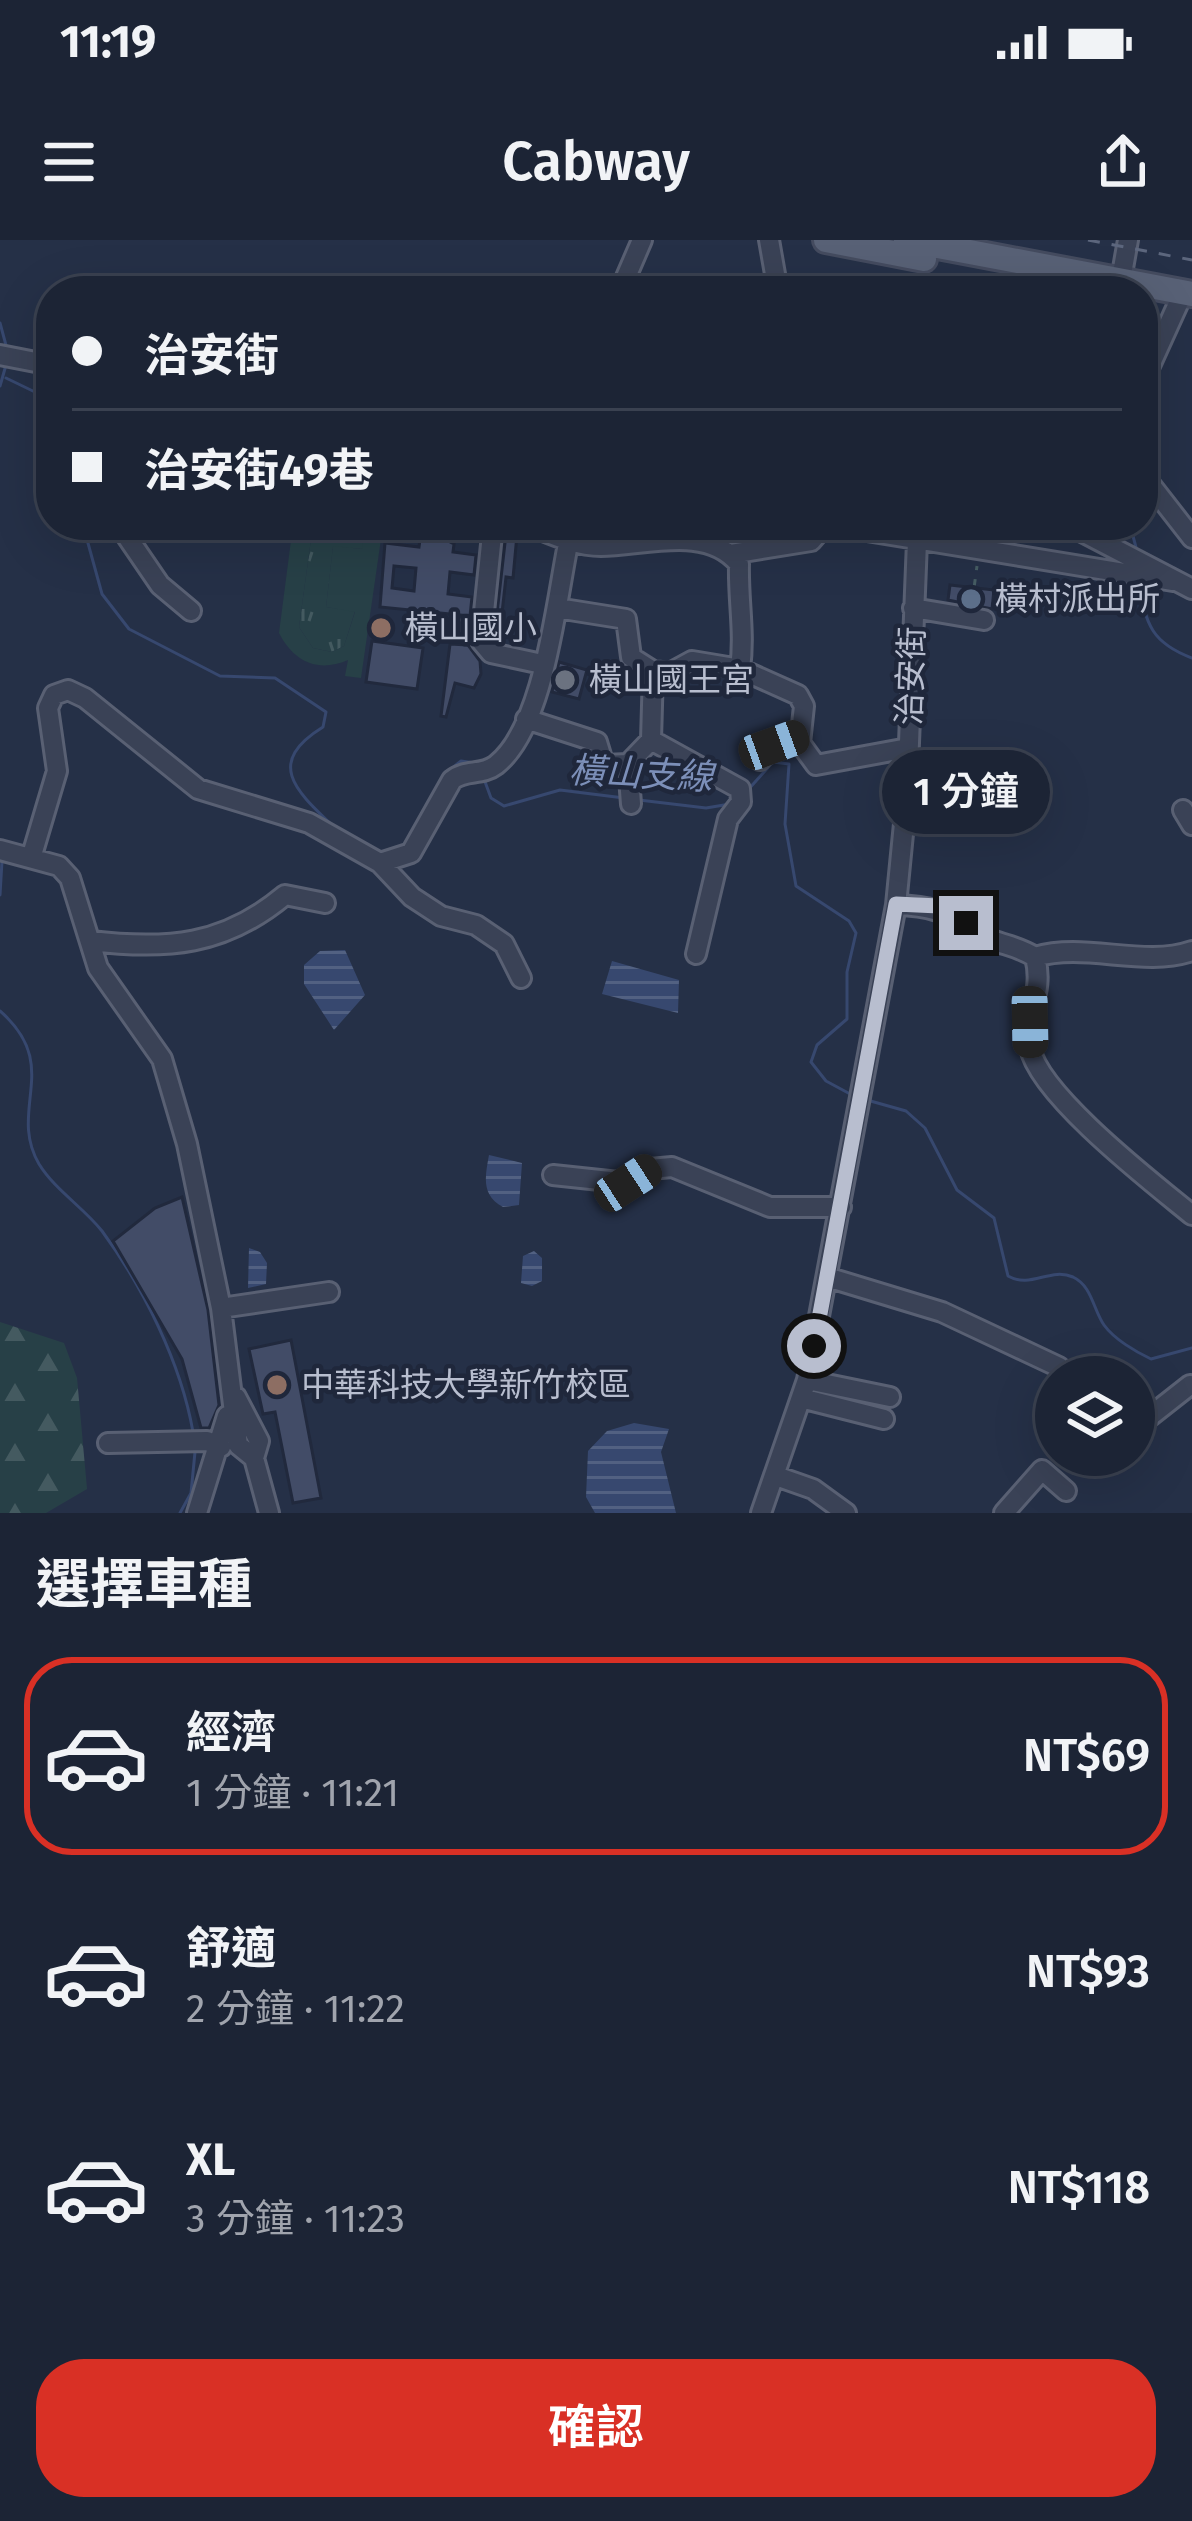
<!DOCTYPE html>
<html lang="zh-TW">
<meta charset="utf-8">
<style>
:root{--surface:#1c2435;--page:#293041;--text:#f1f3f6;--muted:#a0a4ad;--line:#3a4150;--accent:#d93025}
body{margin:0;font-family:"Fira Sans","Noto Sans TC",sans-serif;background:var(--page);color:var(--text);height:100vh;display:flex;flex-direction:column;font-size:45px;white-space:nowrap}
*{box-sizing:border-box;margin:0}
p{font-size:39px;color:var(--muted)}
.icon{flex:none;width:66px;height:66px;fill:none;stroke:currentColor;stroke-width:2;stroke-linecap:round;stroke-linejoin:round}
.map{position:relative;height:1273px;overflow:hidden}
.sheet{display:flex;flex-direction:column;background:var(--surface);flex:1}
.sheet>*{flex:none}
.hud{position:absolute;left:36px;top:36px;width:1122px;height:264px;border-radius:48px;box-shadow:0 12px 48px #0002,0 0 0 3px var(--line);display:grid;align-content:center;height:264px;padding:0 36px;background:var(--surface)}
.controls{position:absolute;left:1035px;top:1116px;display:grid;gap:24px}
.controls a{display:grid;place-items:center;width:120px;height:120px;border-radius:50%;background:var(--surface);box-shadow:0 12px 48px #0002,0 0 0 3px var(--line);font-size:60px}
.end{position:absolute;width:54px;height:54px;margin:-27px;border:15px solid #b8becf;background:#111;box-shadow:0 0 0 6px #111}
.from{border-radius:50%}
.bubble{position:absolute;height:84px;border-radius:42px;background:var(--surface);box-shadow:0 12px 48px #0002,0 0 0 3px var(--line);font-size:39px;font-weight:600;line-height:84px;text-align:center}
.car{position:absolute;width:36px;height:72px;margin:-36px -18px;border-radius:15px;box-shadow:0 0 9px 3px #0007;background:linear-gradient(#222 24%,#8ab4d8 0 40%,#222 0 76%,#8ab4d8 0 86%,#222 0)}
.hud b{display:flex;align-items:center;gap:42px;height:114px;font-size:45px}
.hud b+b{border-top:3px solid var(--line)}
.hud i{width:30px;height:30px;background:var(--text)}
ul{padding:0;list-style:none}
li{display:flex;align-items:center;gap:36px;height:198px;margin:0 24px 18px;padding:0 12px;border:6px solid transparent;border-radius:48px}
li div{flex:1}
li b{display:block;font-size:45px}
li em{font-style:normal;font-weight:600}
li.selected{border-color:var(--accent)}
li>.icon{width:108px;height:108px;stroke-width:1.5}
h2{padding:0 36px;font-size:54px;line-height:144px}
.primary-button{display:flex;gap:24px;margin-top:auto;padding:24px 36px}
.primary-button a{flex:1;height:138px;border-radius:48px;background:var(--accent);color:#fff;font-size:48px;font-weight:600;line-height:138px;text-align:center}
.status{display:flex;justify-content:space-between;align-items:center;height:84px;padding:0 60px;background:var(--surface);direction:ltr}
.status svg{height:33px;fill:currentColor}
header{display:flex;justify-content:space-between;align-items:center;height:156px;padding:0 36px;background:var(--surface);font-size:54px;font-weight:600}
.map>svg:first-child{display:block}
</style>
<div class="status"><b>11:19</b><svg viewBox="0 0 49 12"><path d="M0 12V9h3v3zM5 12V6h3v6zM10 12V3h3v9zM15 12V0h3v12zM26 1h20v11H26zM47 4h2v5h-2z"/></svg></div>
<header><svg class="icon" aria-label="menu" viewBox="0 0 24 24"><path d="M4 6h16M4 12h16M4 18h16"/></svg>Cabway<svg class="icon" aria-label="share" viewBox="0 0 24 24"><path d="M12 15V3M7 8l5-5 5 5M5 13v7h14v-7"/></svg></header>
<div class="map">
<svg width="1192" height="1273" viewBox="0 0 1192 1273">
<defs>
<pattern id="grass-tufts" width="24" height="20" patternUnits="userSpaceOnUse" patternTransform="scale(3)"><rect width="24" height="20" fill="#274047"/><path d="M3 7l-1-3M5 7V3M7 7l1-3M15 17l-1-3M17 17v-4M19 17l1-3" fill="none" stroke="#445a60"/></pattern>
<pattern id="forest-firs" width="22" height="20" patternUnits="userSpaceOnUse" patternTransform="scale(3)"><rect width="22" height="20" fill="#274047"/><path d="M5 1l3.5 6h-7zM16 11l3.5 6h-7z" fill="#445a60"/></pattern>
<pattern id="water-rules" width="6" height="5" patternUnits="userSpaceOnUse" patternTransform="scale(3)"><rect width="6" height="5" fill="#37486f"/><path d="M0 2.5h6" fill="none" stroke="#526182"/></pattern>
</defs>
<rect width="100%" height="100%" fill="#253047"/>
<path fill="url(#grass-tufts)" d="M313 285H363V309L333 307 326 367 355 371 344 406 332 412 313 408 299 387Z"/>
<path fill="url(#forest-firs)" d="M0 1082 64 1103 77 1138 87 1249 46 1273H0Z"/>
<path fill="#274047" d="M293 285H313L299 387 313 408 332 412 344 406 355 372 326 367 333 306 362 309 363 285H383L361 438 345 436 348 420C318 433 294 422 279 393Z"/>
<path fill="url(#water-rules)" d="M345 710 365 755 334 790 304 744V725L320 711Z
M612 721 679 740 678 773 602 754Z
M489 915 522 923 519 965 503 967C481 955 485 937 489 915Z
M249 1008 260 1012 267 1023 266 1044 248 1048Z
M534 1011 542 1018V1041L532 1046 521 1043 523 1016Z
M634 1183 669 1189 661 1212 676 1273H595L586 1257 588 1211 607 1191Z"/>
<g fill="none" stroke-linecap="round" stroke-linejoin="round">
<path stroke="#37486f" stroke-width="3" d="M778 0 787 51
M0 83 7 109
M6 138 37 153 51 172
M0 146 6 125
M83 285 102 354 129 389 220 436 275 438 326 472 323 487C265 523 295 550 334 587
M1130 285 1137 311
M1139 344C1146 385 1152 403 1192 418
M447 532 461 521 475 523
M484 539 491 558 504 566 560 550 624 558
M747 551 773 522 789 524 785 584 796 646 849 681 856 693 847 732V779L817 805 811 822 826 841 852 855
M639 560 706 568 730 564
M429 563 442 540
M0 655 2 621
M0 771C63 826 7 869 39 924 55 950 83 967 102 991 143 1047 181 1123 193 1192
M867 860 906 871 925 888 957 950 994 978 1008 1036C1031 1049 1050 1027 1073 1037 1092 1046 1093 1069 1104 1085 1114 1099 1136 1112 1151 1119L1192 1108
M180 1273 191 1253 195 1212"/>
</g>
<path fill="#424c67" stroke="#21293d" stroke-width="3" fill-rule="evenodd" d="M506 294 517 295 513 338 506 337 502 373H497Z
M442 298 454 304 453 312 476 315 474 335 450 332 448 354 472 357 470 376 380 367 385 303 419 307 420 300ZM394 326 416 328 414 351 392 348Z
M950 345 994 350 992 369 948 360Z
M372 401 423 408 417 449 366 442Z
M450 404 468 405 480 421 481 434 474 448 455 443 446 477 441 476Z
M559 422 587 430 579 459 552 452Z
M182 957 208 1070 219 1165 209 1188H201L182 1119 113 1001 155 968Z
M291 1100 321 1258 293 1263 275 1172 263 1174 249 1109Z"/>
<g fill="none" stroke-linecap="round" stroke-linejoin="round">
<g stroke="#596073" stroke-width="24">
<path id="minor" d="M769 0 778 51
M620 51 642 0
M1043 51 1046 42
M1119 51 1128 0
M0 115 51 125
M1143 141 1183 53
M1143 235 1192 298
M119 285 160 345 191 371
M493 285 481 401 491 413 542 424
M528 285C551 294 575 306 601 306 644 306 707 284 739 324 738 361 745 392 740 429
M830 285 1173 341
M1069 285 1192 349
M731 314 811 301 825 285
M557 368 626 379 631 417 653 431 670 433 692 421 740 429 798 455 804 466 800 503 816 525 908 508
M913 368 984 380
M446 390 482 391
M526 479 597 502 604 525 628 524 651 500 653 431
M651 500 740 549 741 562 728 579 696 714
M760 520 774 505 798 496
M628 524 631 564
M1183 570 1192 585
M0 610 59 626 70 638 98 728 162 819 187 904 221 1068 238 1205 254 1218
M32 615 57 531 48 468 54 455 68 450 85 458 198 549 309 583 380 623 411 613 452 540C465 529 482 536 496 525 548 484 557 346 572 285
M380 623 412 657 441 676 476 685 504 704 521 738
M896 665C958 667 945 683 992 700 1008 706 1019 707 1035 717 1045 754 1023 776 1030 808 1039 855 1153 943 1192 975
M90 701C167 710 224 706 285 655L325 663
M1035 717C1086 702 1143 728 1192 711
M553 935 628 943 650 929 672 927 770 967H841
M830 1038 942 1072 1059 1127 1067 1137
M221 1068 329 1052
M807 1140 890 1157
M236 1157 259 1201 254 1218 269 1273
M801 1158 884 1179
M1134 1189 1190 1145
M108 1203 207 1201 221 1207
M776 1236 813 1249 846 1273
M197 1273 227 1176
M761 1273 807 1140 896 665 907 553 917 301
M1004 1273 1042 1230 1066 1251"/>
</g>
<g stroke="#444b5f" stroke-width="30">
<path id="major" d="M826 0 924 19
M906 0 1192 54"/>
</g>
<path stroke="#465d63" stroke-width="3" stroke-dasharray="9 9" stroke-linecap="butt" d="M974 348 977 326"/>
<use href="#minor" stroke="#3a4256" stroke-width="18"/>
<use href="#major" stroke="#586176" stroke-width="24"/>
<path stroke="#5c667d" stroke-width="3" stroke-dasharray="12 12" stroke-linecap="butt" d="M1088 0 1192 20"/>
</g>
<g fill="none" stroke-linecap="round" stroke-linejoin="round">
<path stroke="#b8becf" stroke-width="15" d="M814 1106 896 664 939 666 966 683"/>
</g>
<circle fill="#5c6f8a" stroke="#1f273b" stroke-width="4.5" cx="971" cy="359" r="12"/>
<g fill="#8d6e63" stroke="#1f273b" stroke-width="4.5">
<circle cx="381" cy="388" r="12"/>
<circle cx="277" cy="1145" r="12"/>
</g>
<circle fill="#6b7280" stroke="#1f273b" stroke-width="4.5" cx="565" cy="440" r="12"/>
<g text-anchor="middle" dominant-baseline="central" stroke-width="9" stroke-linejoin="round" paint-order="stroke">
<g font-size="33" fill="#b8becf" stroke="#1f273b" text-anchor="start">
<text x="995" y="359">橫村派出所</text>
<text x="405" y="388">橫山國小</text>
<text x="589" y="440">橫山國王宮</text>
<text x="301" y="1145">中華科技大學新竹校區</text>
</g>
<g font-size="33" fill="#b8becf" stroke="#1f273b">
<text transform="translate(911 436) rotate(-88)">治安街</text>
</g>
<g font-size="36" font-style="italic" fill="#7c8fb8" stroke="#1f273b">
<text transform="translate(641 534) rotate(3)">橫山支線</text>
</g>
</g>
</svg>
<div class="controls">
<a><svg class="icon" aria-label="layers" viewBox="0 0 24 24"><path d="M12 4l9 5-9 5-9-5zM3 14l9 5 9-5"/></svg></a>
</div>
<i class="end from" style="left:814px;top:1106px"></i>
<i class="end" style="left:966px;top:683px"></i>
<div class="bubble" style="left:882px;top:510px;width:168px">1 分鐘</div>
<i class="car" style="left:774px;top:505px;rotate:70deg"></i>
<i class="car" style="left:1030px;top:782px;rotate:179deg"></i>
<i class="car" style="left:628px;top:943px;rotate:57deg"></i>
<div class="hud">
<b><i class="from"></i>治安街</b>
<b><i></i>治安街49巷</b>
</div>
</div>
<section class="sheet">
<h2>選擇車種</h2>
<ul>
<li class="selected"><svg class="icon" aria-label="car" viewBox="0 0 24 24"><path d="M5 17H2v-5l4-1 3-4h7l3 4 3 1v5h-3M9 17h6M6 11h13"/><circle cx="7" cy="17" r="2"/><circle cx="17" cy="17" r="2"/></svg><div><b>經濟</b><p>1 分鐘 · 11:21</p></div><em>NT$69</em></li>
<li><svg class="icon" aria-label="car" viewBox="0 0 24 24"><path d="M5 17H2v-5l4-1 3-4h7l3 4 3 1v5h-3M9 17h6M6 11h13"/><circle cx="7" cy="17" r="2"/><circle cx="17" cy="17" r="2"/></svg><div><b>舒適</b><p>2 分鐘 · 11:22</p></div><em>NT$93</em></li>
<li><svg class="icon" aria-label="car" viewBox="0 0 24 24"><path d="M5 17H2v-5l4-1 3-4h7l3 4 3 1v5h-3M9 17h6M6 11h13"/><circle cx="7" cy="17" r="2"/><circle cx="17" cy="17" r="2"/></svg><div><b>XL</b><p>3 分鐘 · 11:23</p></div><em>NT$118</em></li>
</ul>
<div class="primary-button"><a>確認</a></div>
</section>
